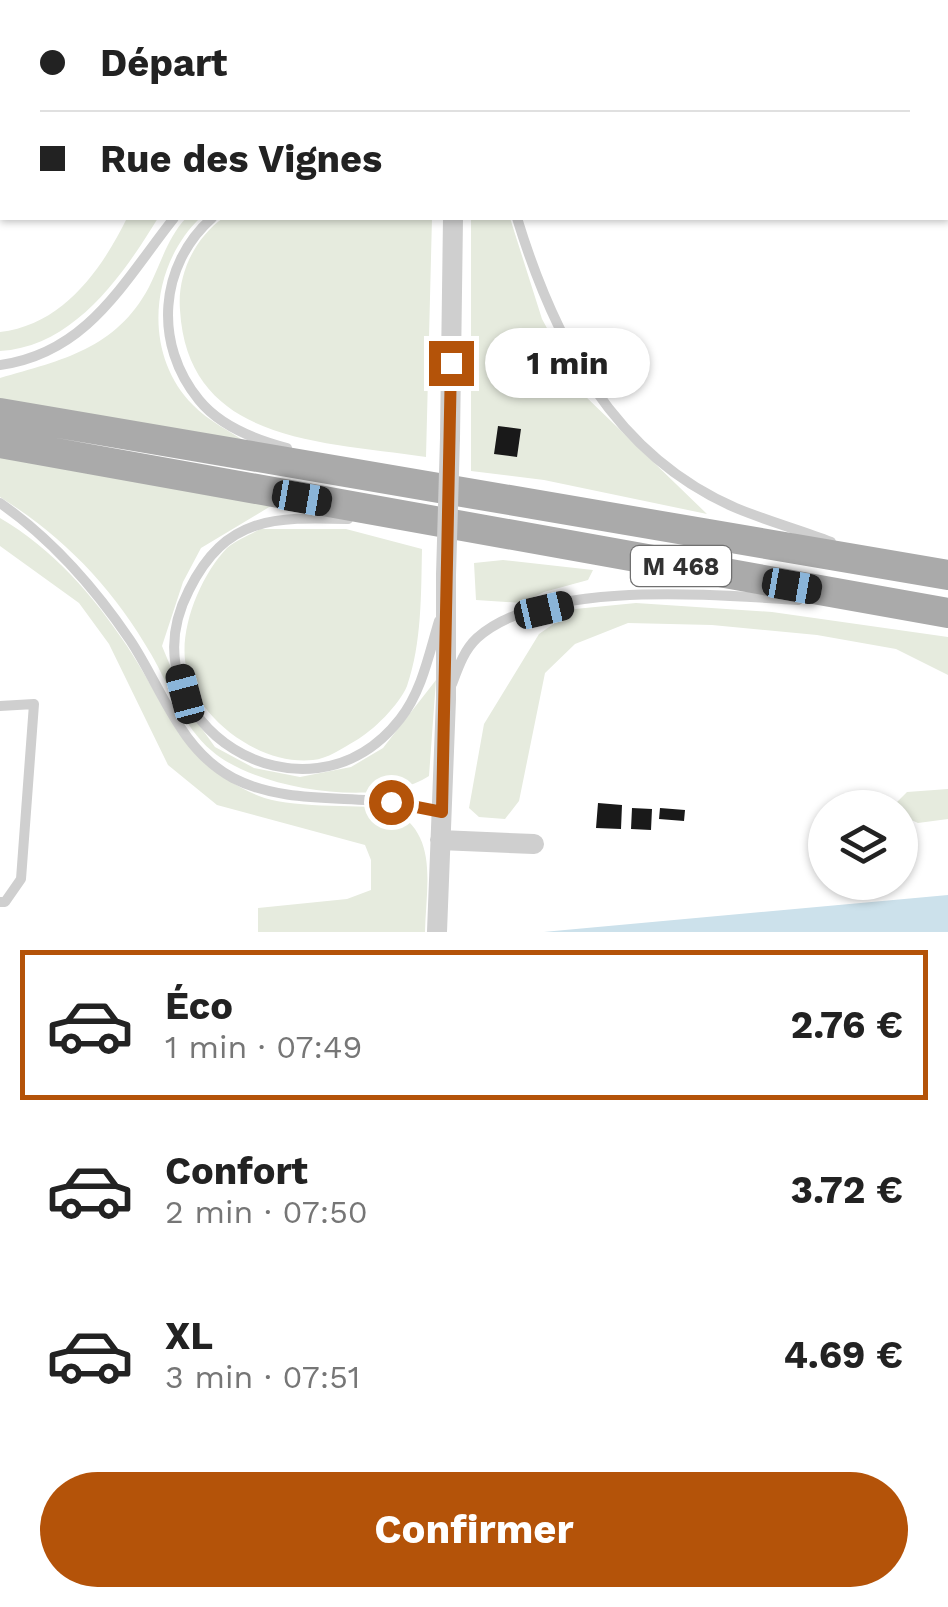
<!DOCTYPE html>
<html lang="fr">
<meta charset="utf-8">
<style>
:root{--surface:#fff;--page:#f2f2f2;--text:#222;--muted:#767676;--line:#e0e0e0;--accent:#b45309}
body{margin:0;font-family:"Work Sans",sans-serif;background:var(--page);color:var(--text);height:100vh;display:flex;flex-direction:column;font-size:38px;white-space:nowrap}
*{box-sizing:border-box;margin:0}
p{font-size:32px;color:var(--muted)}
.icon{flex:none;width:55px;height:55px;fill:none;stroke:currentColor;stroke-width:2;stroke-linecap:round;stroke-linejoin:round}
.map{position:relative;height:932px;overflow:hidden}
.details{display:flex;flex-direction:column;background:var(--surface);flex:1}
.details>*{flex:none}
.top-card{position:absolute;left:0px;top:0px;width:950px;height:220px;box-shadow:0 2px 8px #0004;display:grid;align-content:center;height:220px;padding:0 40px;background:var(--surface)}
.fabs{position:absolute;left:808px;top:790px;display:grid;gap:20px}
.fabs a{display:grid;place-items:center;width:110px;height:110px;border-radius:50%;background:var(--surface);box-shadow:0 2px 8px #0004;font-size:50px}
.end{position:absolute;width:45px;height:45px;margin:-22px;border:12px solid #b45309;background:#fff;box-shadow:0 0 0 5px #fff}
.from{border-radius:50%}
.bubble{position:absolute;height:70px;border-radius:35px;background:var(--surface);box-shadow:0 2px 8px #0004;font-size:32px;font-weight:700;line-height:70px;text-align:center}
.car{position:absolute;width:30px;height:60px;margin:-30px -15px;border-radius:12px;box-shadow:0 0 8px 2px #0007;background:linear-gradient(#222 24%,#8ab4d8 0 40%,#222 0 76%,#8ab4d8 0 86%,#222 0)}
.top-card b{display:flex;align-items:center;gap:35px;height:95px;font-size:38px}
.top-card b+b{border-top:2px solid var(--line)}
.top-card i{width:25px;height:25px;background:var(--text)}
ul{padding:18px 0 0;list-style:none}
li{display:flex;align-items:center;gap:30px;height:150px;margin:0 20px 15px;padding:0 20px;border:5px solid transparent;border-radius:0px}
li div{flex:1}
li b{display:block;font-size:38px}
li em{font-style:normal;font-weight:700}
li.current{border-color:var(--accent)}
li>.icon{width:90px;height:90px;stroke-width:1.5}
.action{display:flex;gap:20px;margin-top:auto;padding:20px 40px}
.action a{flex:1;height:115px;border-radius:60px;background:var(--accent);color:#fff;font-size:40px;font-weight:700;line-height:115px;text-align:center}
.map>svg:first-child{display:block}
</style>
<div class="map">
<svg width="948" height="932" viewBox="0 0 948 932">
<rect width="100%" height="100%" fill="#fff"/>
<path fill="#e6ebde" d="M127 218H158C123 275 74 347 0 351V332C63 325 102 269 127 218Z
M186 218H200C150 266 142 354 193 405 208 421 232 432 250 445L0 404V378C62 360 116 349 149 287 161 263 168 237 186 218Z
M223 218H432L426 457C323 441 188 444 180 310 177 274 195 238 223 218Z
M471 218H510L542 319 583 394 707 514 544 480 471 471Z
M0 452 276 503 201 548 183 582 162 646 189 711 215 747 254 768 300 777 351 767 383 748 436 680 429 776C380 809 255 789 212 751 182 726 170 687 151 654 113 588 64 537 0 497Z
M0 518C53 549 93 595 127 646 166 706 189 768 259 796 286 808 355 805 388 808 440 831 426 884 425 932H258V908L347 899 371 890V860L365 845 217 805 168 765 109 644 79 603 0 546Z
M260 529H346L422 549C421 593 422 643 407 686 399 705 373 731 355 741 343 748 327 759 313 760 259 766 191 716 185 660 181 623 202 574 227 548 236 540 250 535 260 529Z
M503 560 593 570 588 580 544 592 522 603 476 600 474 563Z
M636 603 772 612 948 637V675L896 649 817 635 712 625 628 623 575 644 545 673 519 801 505 819 479 817 469 808 484 724 539 634 575 609Z
M948 789V819L918 823 900 815V808L892 807 907 792Z"/>
<path fill="#cce1eb" d="M948 895V932H544L554 931Z"/>
<path fill="#191919" d="M498 426 521 429 517 457 494 454Z
M598 803 622 805 621 829 596 828Z
M632 808 652 809 651 830 631 829Z
M660 808 685 810 684 821 659 819Z"/>
<g fill="none" stroke-linecap="round" stroke-linejoin="round">
<path stroke="#cfcfcf" stroke-width="10" d="M484 2V0
M212 218C159 265 153 344 199 400 220 426 256 440 287 448
M517 218C554 339 613 455 736 508 767 521 800 530 831 542
M0 365C88 353 124 281 174 218
M0 503C53 540 94 587 130 640 162 688 179 749 233 778 281 803 339 796 390 802 408 804 425 809 443 812
M348 519C274 517 226 516 189 590 121 722 306 839 400 719 422 691 429 654 439 621
M452 684C458 668 464 650 477 638 542 579 715 595 798 600
M0 706 34 704 21 879 5 902H0"/>
<path stroke="#cfcfcf" stroke-width="20" d="M467 2V0
M450 438 453 218
M440 840 534 844
M437 932 446 699V575"/>
<path stroke="#aaa" stroke-width="30" d="M0 413 948 575
M0 443 948 613"/>
<path stroke="#cfcfcf" stroke-width="20" d="M446 575 450 438"/>
</g>
<g fill="none" stroke-linecap="round" stroke-linejoin="round">
<path stroke="#b45309" stroke-width="12" d="M391 802 442 812 451 363"/>
</g>
<g text-anchor="middle" dominant-baseline="central" stroke-width="10" stroke-linejoin="round" paint-order="stroke">
<rect fill="#fff" stroke="#707070" stroke-width="2.5" x="631" y="546" width="100" height="40" rx="8"/>
<g font-size="25" font-weight="bold" fill="#323232">
<text x="681" y="566">M 468</text>
</g>
</g>
</svg>
<div class="fabs">
<a><svg class="icon" aria-label="layers" viewBox="0 0 24 24"><path d="M12 4l9 5-9 5-9-5zM3 14l9 5 9-5"/></svg></a>
</div>
<i class="end from" style="left:391px;top:802px"></i>
<i class="end" style="left:451px;top:363px"></i>
<div class="bubble" style="left:485px;top:328px;width:165px">1 min</div>
<i class="car" style="left:302px;top:498px;rotate:100deg"></i>
<i class="car" style="left:792px;top:586px;rotate:100deg"></i>
<i class="car" style="left:544px;top:610px;rotate:77deg"></i>
<i class="car" style="left:185px;top:694px;rotate:345deg"></i>
<div class="top-card">
<b><i class="from"></i>Départ</b>
<b><i></i>Rue des Vignes</b>
</div>
</div>
<section class="details">
<ul>
<li class="current"><svg class="icon" aria-label="car" viewBox="0 0 24 24"><path d="M5 17H2v-5l4-1 3-4h7l3 4 3 1v5h-3M9 17h6M6 11h13"/><circle cx="7" cy="17" r="2"/><circle cx="17" cy="17" r="2"/></svg><div><b>Éco</b><p>1 min · 07:49</p></div><em>2.76 €</em></li>
<li><svg class="icon" aria-label="car" viewBox="0 0 24 24"><path d="M5 17H2v-5l4-1 3-4h7l3 4 3 1v5h-3M9 17h6M6 11h13"/><circle cx="7" cy="17" r="2"/><circle cx="17" cy="17" r="2"/></svg><div><b>Confort</b><p>2 min · 07:50</p></div><em>3.72 €</em></li>
<li><svg class="icon" aria-label="car" viewBox="0 0 24 24"><path d="M5 17H2v-5l4-1 3-4h7l3 4 3 1v5h-3M9 17h6M6 11h13"/><circle cx="7" cy="17" r="2"/><circle cx="17" cy="17" r="2"/></svg><div><b>XL</b><p>3 min · 07:51</p></div><em>4.69 €</em></li>
</ul>
<div class="action"><a>Confirmer</a></div>
</section>
